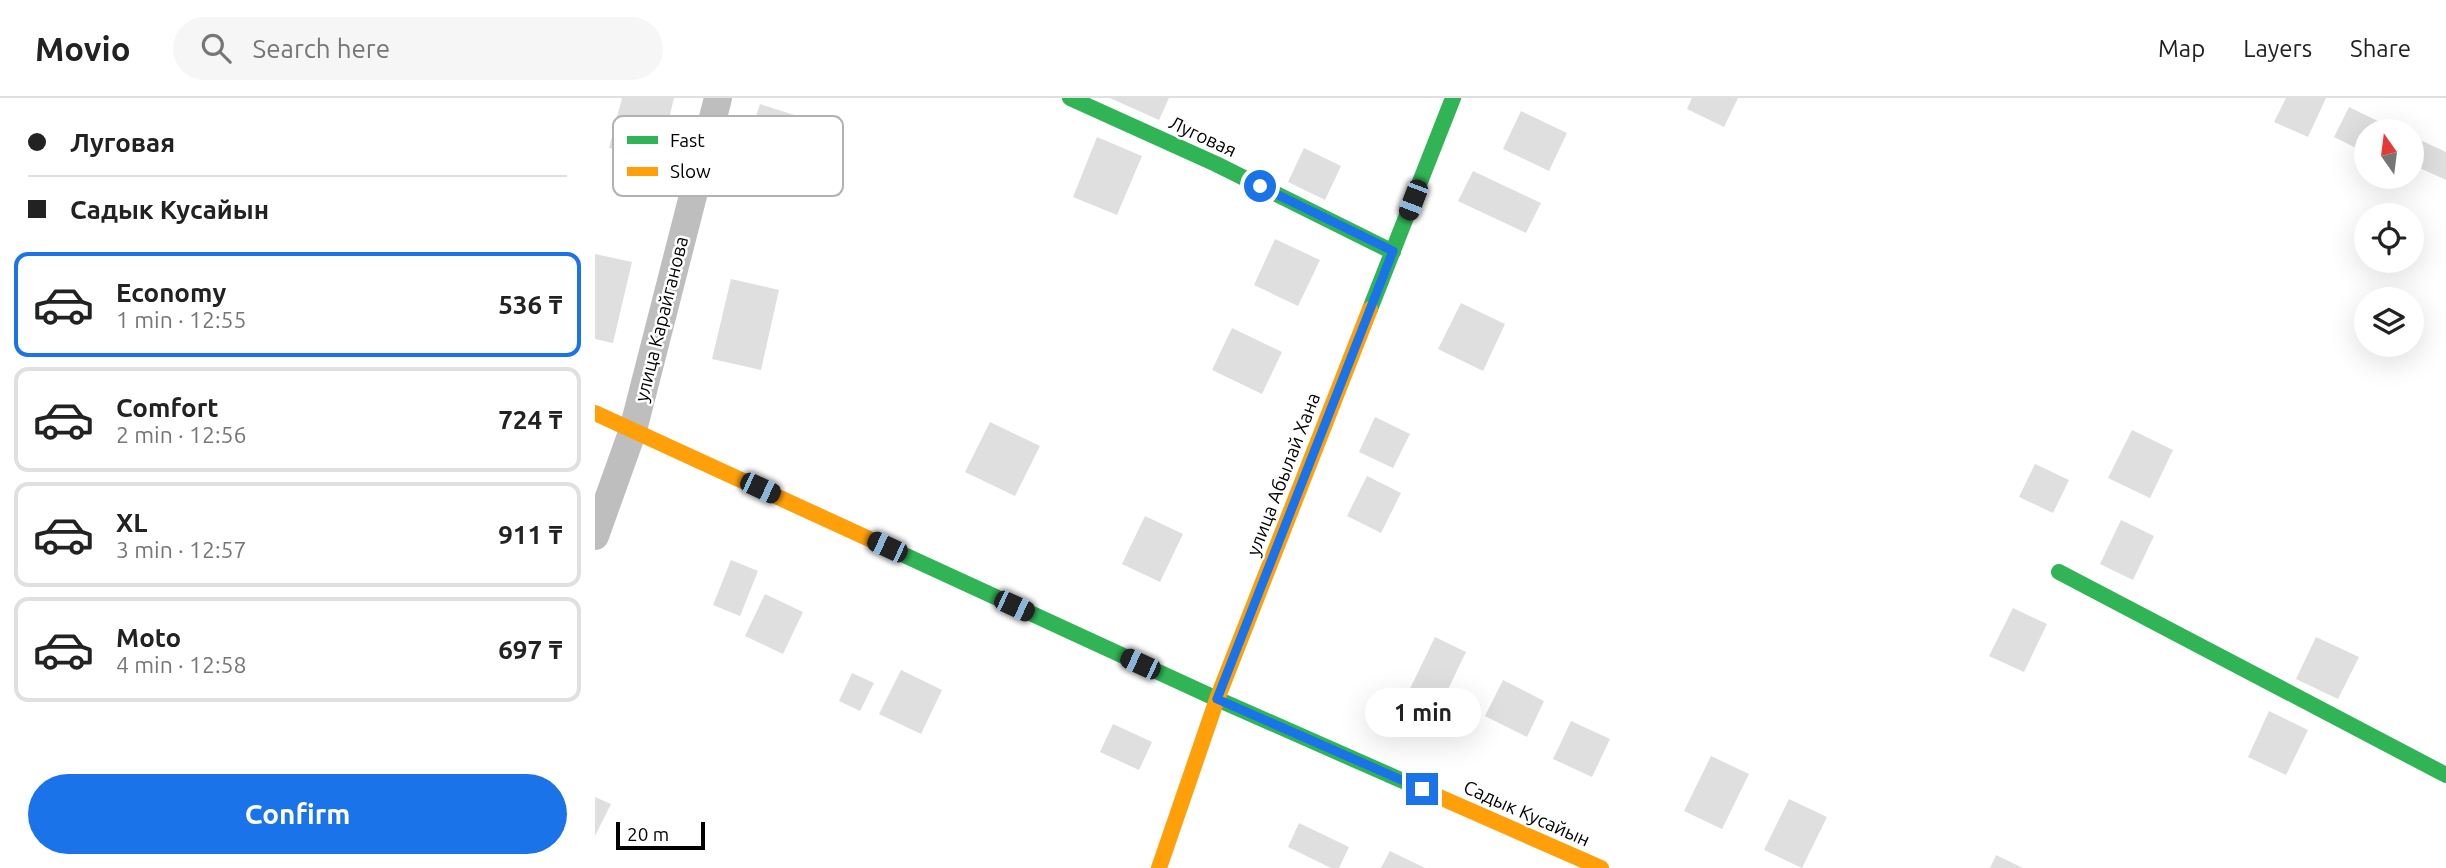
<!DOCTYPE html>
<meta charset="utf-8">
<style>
:root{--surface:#fff;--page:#f6f6f6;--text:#222;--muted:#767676;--line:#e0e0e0;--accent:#1a73e8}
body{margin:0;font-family:Ubuntu,sans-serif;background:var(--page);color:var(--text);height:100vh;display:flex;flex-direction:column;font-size:26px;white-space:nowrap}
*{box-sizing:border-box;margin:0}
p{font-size:23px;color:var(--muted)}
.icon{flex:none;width:38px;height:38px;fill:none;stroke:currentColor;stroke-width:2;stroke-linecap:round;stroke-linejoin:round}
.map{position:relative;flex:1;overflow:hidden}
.drawer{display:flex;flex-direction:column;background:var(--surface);width:595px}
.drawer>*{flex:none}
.hud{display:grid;align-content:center;height:154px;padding:0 28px;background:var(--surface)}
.needle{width:46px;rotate:346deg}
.buttons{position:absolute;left:1759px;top:21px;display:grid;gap:14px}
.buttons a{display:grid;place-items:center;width:70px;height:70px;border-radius:50%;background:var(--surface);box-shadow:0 7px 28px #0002;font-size:35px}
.scale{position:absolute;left:21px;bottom:18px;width:89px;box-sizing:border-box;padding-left:7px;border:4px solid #000;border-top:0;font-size:19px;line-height:24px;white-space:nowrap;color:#000;-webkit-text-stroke:5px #fff;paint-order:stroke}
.end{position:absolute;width:32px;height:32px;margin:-16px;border:9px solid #1a73e8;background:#fff;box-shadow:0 0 0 4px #fff}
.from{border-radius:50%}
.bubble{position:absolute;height:49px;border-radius:24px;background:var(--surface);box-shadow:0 7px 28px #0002;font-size:23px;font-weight:600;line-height:49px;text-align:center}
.car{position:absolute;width:21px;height:42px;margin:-21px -10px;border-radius:9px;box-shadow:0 0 5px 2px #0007;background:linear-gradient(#222 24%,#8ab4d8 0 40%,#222 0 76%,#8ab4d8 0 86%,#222 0)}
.hud b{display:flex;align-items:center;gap:24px;height:66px;font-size:26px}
.hud b+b{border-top:2px solid var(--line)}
.hud i{width:18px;height:18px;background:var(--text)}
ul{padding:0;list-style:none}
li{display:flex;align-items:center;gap:21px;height:105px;margin:0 14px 10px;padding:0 14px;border:4px solid var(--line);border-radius:14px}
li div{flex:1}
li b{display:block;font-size:26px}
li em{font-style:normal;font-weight:600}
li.active{border-color:var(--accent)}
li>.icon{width:63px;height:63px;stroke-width:1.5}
.cta{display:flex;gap:14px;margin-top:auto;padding:14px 28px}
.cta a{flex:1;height:80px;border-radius:42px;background:var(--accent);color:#fff;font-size:28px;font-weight:600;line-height:80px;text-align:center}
header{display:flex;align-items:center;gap:42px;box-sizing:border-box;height:98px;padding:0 35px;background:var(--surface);border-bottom:2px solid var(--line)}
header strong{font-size:33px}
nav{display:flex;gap:38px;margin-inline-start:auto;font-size:24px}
.search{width:490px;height:63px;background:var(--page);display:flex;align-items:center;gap:18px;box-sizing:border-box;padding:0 24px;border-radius:38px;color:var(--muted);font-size:26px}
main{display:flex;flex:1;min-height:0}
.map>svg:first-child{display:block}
</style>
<header>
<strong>Movio</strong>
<div class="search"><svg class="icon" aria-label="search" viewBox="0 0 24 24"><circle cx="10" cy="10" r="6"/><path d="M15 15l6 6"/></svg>Search here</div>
<nav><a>Map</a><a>Layers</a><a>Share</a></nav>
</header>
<main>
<section class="drawer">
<div class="hud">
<b><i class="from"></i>Луговая</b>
<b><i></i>Садык Кусайын</b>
</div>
<ul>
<li class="active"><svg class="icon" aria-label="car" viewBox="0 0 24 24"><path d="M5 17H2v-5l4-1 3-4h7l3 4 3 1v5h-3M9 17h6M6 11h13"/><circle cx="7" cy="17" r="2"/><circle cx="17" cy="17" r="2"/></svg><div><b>Economy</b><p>1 min · 12:55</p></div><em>536 ₸</em></li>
<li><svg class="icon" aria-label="car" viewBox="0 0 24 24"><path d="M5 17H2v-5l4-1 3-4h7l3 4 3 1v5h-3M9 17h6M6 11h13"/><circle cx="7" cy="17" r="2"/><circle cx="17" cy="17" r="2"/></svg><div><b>Comfort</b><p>2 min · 12:56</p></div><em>724 ₸</em></li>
<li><svg class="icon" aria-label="car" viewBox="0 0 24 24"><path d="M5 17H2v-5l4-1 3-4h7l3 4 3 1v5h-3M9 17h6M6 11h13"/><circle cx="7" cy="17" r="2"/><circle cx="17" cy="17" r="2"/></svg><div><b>XL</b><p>3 min · 12:57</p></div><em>911 ₸</em></li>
<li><svg class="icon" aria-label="car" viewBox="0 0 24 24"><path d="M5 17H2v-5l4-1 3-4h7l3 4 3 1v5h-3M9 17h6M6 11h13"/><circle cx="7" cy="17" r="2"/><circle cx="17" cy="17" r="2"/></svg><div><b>Moto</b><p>4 min · 12:58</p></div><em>697 ₸</em></li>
</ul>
<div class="cta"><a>Confirm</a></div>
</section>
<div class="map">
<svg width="1851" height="770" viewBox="0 0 1851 770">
<rect width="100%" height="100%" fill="#fff"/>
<path fill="#dfdfdf" d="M27 0H79L64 62 14 50Z
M515 0H574L564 22Z
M1097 0H1143L1129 29 1092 11Z
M1691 0H1731L1713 39 1679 24Z
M165 6 212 21 202 52 155 37Z
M1754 9 1795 29 1793 33H1771V55L1739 39Z
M926 13 972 35 954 73 908 51Z
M502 39 547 58 522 117 478 99Z
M1825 42 1851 54V82L1816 66Z
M709 50 746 68 730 102 693 84Z
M878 73 946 105 931 135 863 103Z
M680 141 725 162 703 208 659 187Z
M0 156 37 164 18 245 0 241Z
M136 181 184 192 166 272 117 261Z
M866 205 910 226 888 273 843 251Z
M637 230 687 254 667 296 617 272Z
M780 319 815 336 798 370 764 354Z
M395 324 445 348 420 398 370 374Z
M1537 332 1578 352 1555 400 1513 380Z
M1440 366 1474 382 1458 415 1424 399Z
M772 378 806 395 786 435 752 418Z
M550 418 588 436 565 484 527 466Z
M1526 422 1559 438 1538 482 1505 466Z
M136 462 163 473 145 518 118 507Z
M170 496 208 514 188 556 150 538Z
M1418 510 1452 526 1429 574 1394 558Z
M840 539 871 554 843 612 812 597Z
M1721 539 1764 559 1743 601 1701 581Z
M306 572 347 592 326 636 284 616Z
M257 575 279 585 265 613 244 603Z
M908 582 949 603 932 639 890 618Z
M1674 613 1713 632 1691 677 1653 659Z
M976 623 1015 641 997 679 958 661Z
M518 626 557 644 544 672 505 654Z
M1116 658 1154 676 1127 731 1089 713Z
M0 699 16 706 0 738Z
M1194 701 1232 719 1207 770 1169 752Z
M704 725 754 749 744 770H736L693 749Z
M795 753 830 770H786Z
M1401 757 1428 770H1395Z"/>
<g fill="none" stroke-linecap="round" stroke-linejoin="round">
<path stroke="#bebebe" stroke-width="28" d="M0 438 38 332 123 0"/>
<path stroke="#30b455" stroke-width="16" d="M475 0 621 66 798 154
M775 211 858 0
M283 445 622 601 833 694
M1464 474 1851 677"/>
<path stroke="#ff9f0a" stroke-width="16" d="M0 315 283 445
M833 694 1006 770
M564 770 622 601 775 211"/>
</g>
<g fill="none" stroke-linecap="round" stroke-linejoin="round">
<path stroke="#1a73e8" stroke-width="9" d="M665 88 798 153 622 601 827 691"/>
</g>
<g text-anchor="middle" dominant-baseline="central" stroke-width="5" stroke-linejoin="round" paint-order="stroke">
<g font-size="19" fill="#000" stroke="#fff">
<text transform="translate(608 38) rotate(25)">Луговая</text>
<text transform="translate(66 221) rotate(-76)">улица Карайганова</text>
<text transform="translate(688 376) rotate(-69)">улица Абылай Хана</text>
<text transform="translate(932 715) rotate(24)">Садык Кусайын</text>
</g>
</g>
<rect x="18" y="18" width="230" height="80" rx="10" fill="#fff" stroke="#b2b2b2" stroke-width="2"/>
<rect x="32" y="38" width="31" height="8" fill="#30b455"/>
<rect x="32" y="69" width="31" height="9" fill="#ff9f0a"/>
<g font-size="19" fill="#000">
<text x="75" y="49">Fast</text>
<text x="75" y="80">Slow</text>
</g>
</svg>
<div class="buttons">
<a><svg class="needle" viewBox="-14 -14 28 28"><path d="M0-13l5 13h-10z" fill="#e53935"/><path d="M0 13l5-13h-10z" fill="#767676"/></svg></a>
<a><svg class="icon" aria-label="locate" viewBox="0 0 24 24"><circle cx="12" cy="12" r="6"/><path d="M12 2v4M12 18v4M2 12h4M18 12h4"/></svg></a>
<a><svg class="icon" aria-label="layers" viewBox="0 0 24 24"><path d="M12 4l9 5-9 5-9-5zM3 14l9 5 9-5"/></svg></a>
</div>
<div class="scale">20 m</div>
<i class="end from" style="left:665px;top:88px"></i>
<i class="end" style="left:827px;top:691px"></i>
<div class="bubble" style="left:770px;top:590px;width:116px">1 min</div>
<i class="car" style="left:818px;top:102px;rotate:201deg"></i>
<i class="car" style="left:165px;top:390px;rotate:115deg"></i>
<i class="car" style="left:292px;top:449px;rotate:295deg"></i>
<i class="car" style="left:419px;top:508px;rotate:115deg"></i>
<i class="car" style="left:545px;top:566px;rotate:295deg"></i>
</div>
</main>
